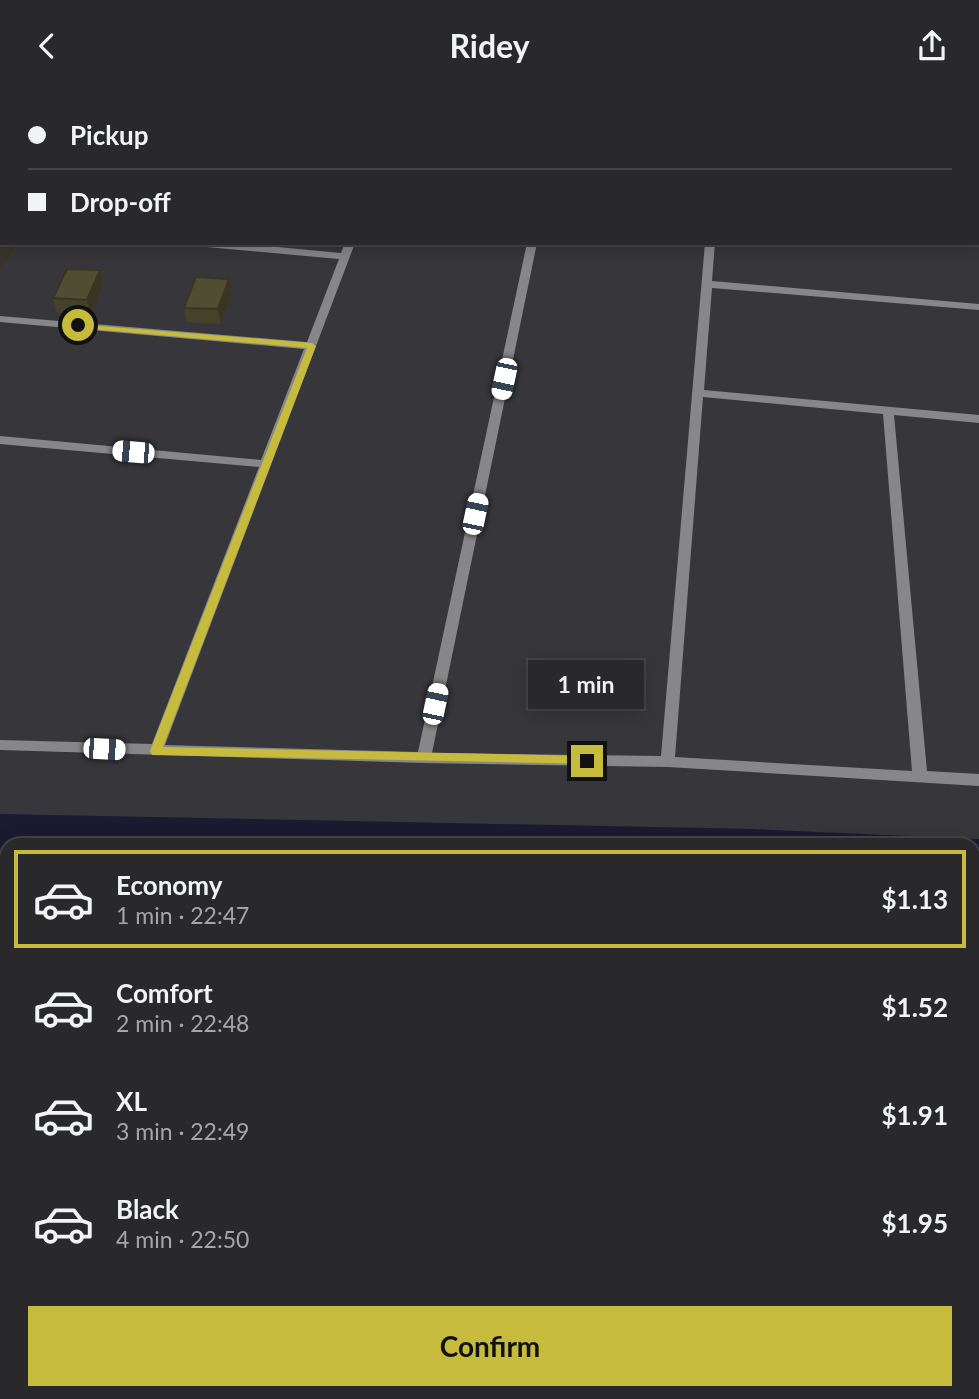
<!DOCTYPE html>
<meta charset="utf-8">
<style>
:root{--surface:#29292c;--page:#353538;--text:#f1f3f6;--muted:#a5a6a9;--line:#454548;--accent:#c6bb3c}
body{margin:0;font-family:Lato,sans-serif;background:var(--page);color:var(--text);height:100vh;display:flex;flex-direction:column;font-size:26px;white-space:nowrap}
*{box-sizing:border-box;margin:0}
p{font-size:23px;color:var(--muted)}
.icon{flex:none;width:38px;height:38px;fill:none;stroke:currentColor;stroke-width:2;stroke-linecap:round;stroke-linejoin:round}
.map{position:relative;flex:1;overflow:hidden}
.details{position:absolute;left:0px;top:747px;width:980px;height:562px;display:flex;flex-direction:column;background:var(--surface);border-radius:21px 21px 0 0;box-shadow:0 4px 18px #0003,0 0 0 2px var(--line)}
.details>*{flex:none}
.banner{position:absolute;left:0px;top:0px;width:980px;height:154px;box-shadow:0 4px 18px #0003,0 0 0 2px var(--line);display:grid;align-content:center;height:154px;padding:0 28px;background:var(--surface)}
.end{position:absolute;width:32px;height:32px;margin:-16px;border:9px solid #c6bb3c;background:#111;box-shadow:0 0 0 4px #111}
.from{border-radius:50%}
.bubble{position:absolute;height:49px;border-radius:0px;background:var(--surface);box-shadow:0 4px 18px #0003,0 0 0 2px var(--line);font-size:23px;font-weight:700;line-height:49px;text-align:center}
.car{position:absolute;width:21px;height:42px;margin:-21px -10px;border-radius:9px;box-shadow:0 0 5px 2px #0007;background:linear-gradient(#fff 24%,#345 0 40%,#fff 0 76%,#345 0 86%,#fff 0)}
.banner b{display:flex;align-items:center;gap:24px;height:66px;font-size:26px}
.banner b+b{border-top:2px solid var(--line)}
.banner i{width:18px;height:18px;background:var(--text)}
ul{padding:12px 0 0;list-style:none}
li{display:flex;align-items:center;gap:21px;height:98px;margin:0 14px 10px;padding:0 14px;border:4px solid transparent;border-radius:0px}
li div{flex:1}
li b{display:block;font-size:26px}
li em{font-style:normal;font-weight:700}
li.on{border-color:var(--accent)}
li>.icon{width:63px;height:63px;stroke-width:1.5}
.primary-button{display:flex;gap:14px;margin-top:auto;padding:14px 28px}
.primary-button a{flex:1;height:80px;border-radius:0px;background:var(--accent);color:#111;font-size:28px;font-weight:700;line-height:80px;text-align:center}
header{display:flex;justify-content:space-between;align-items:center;height:91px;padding:0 28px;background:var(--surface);font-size:32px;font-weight:700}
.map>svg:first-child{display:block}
</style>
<header><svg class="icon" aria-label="back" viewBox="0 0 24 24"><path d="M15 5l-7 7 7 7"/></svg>Ridey<svg class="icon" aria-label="share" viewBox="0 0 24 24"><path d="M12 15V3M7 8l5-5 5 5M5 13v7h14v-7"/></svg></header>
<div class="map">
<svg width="979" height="1308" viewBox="0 0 979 1308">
<rect width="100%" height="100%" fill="#37373b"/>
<path fill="#1c1a31" d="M0 723 753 738 979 748V910H973V754H7V854H0Z"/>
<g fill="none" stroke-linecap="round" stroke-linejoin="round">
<path fill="#878789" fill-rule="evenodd" d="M405 0H437L438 2H406Z
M720 0H728V2H720Z
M874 0H882L883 2H874Z
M0 40H2V46H0Z
M978 113H979V119H978Z
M191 152H234L341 162 345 152H355L165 654 418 661 527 152H537L432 662 661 665 705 152H715L712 190 979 213V219L712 197 704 299 979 324V332L894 324 927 680 979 683V695L668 676 424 672 0 659V649L152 653 259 376 0 353V345L261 369 304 258 0 231V225L307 251 339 168 196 155ZM703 306 883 323 912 680 675 666Z
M0 886H7V900H0Z
M973 938H979V952H973Z
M0 1030 7 1031V1047L0 1046Z
M616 1302H636V1308H616Z
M934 1302H954L955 1308H935Z"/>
</g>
<path fill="#45422b" d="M100 179 103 194 90 224 57 222 53 207Z
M229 188 232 203 221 233 187 231 184 217Z"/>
<path fill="#383623" d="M4 152H18L1 178 0 159Z
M100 179 103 194 90 224 87 209Z
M229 188 232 203 221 233 218 218Z"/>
<path fill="#504d32" stroke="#383623" stroke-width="2" d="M0 134H2V152H4L0 159Z
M67 178 100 179 87 209 53 207Z
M196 186 229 188 218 218 184 217Z
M284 1302H295L296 1308H263Z"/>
<path fill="#c6bb3c" d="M75 233 312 252 316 255 163 656 587 665 593 670 591 673 152 664 150 660 307 257 78 237 75 236Z"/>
</svg>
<i class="end from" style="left:78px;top:234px"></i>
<i class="end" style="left:587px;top:670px"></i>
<div class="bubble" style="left:528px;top:569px;width:116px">1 min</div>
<i class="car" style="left:504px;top:288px;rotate:192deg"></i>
<i class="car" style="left:133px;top:361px;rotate:275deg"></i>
<i class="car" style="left:475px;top:423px;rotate:12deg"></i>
<i class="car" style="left:435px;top:613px;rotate:12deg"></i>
<i class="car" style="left:104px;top:658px;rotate:93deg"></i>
<div class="banner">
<b><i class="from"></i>Pickup</b>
<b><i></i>Drop-off</b>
</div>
<section class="details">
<ul>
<li class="on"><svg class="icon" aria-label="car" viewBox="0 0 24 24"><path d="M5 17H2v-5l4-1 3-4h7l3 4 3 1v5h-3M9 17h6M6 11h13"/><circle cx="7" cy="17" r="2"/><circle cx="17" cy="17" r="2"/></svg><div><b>Economy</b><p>1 min · 22:47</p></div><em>$1.13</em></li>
<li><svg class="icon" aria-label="car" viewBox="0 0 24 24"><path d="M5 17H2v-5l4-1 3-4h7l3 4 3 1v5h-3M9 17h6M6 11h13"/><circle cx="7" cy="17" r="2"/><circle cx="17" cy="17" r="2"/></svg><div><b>Comfort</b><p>2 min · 22:48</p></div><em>$1.52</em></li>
<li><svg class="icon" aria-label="car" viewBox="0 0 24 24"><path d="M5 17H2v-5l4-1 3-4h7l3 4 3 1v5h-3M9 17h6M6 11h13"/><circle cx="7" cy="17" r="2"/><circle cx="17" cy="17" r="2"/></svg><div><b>XL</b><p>3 min · 22:49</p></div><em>$1.91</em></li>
<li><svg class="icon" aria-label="car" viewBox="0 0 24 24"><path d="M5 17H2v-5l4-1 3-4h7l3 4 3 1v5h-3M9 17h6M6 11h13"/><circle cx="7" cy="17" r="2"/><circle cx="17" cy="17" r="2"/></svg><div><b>Black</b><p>4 min · 22:50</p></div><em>$1.95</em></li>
</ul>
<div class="primary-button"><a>Confirm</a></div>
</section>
</div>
